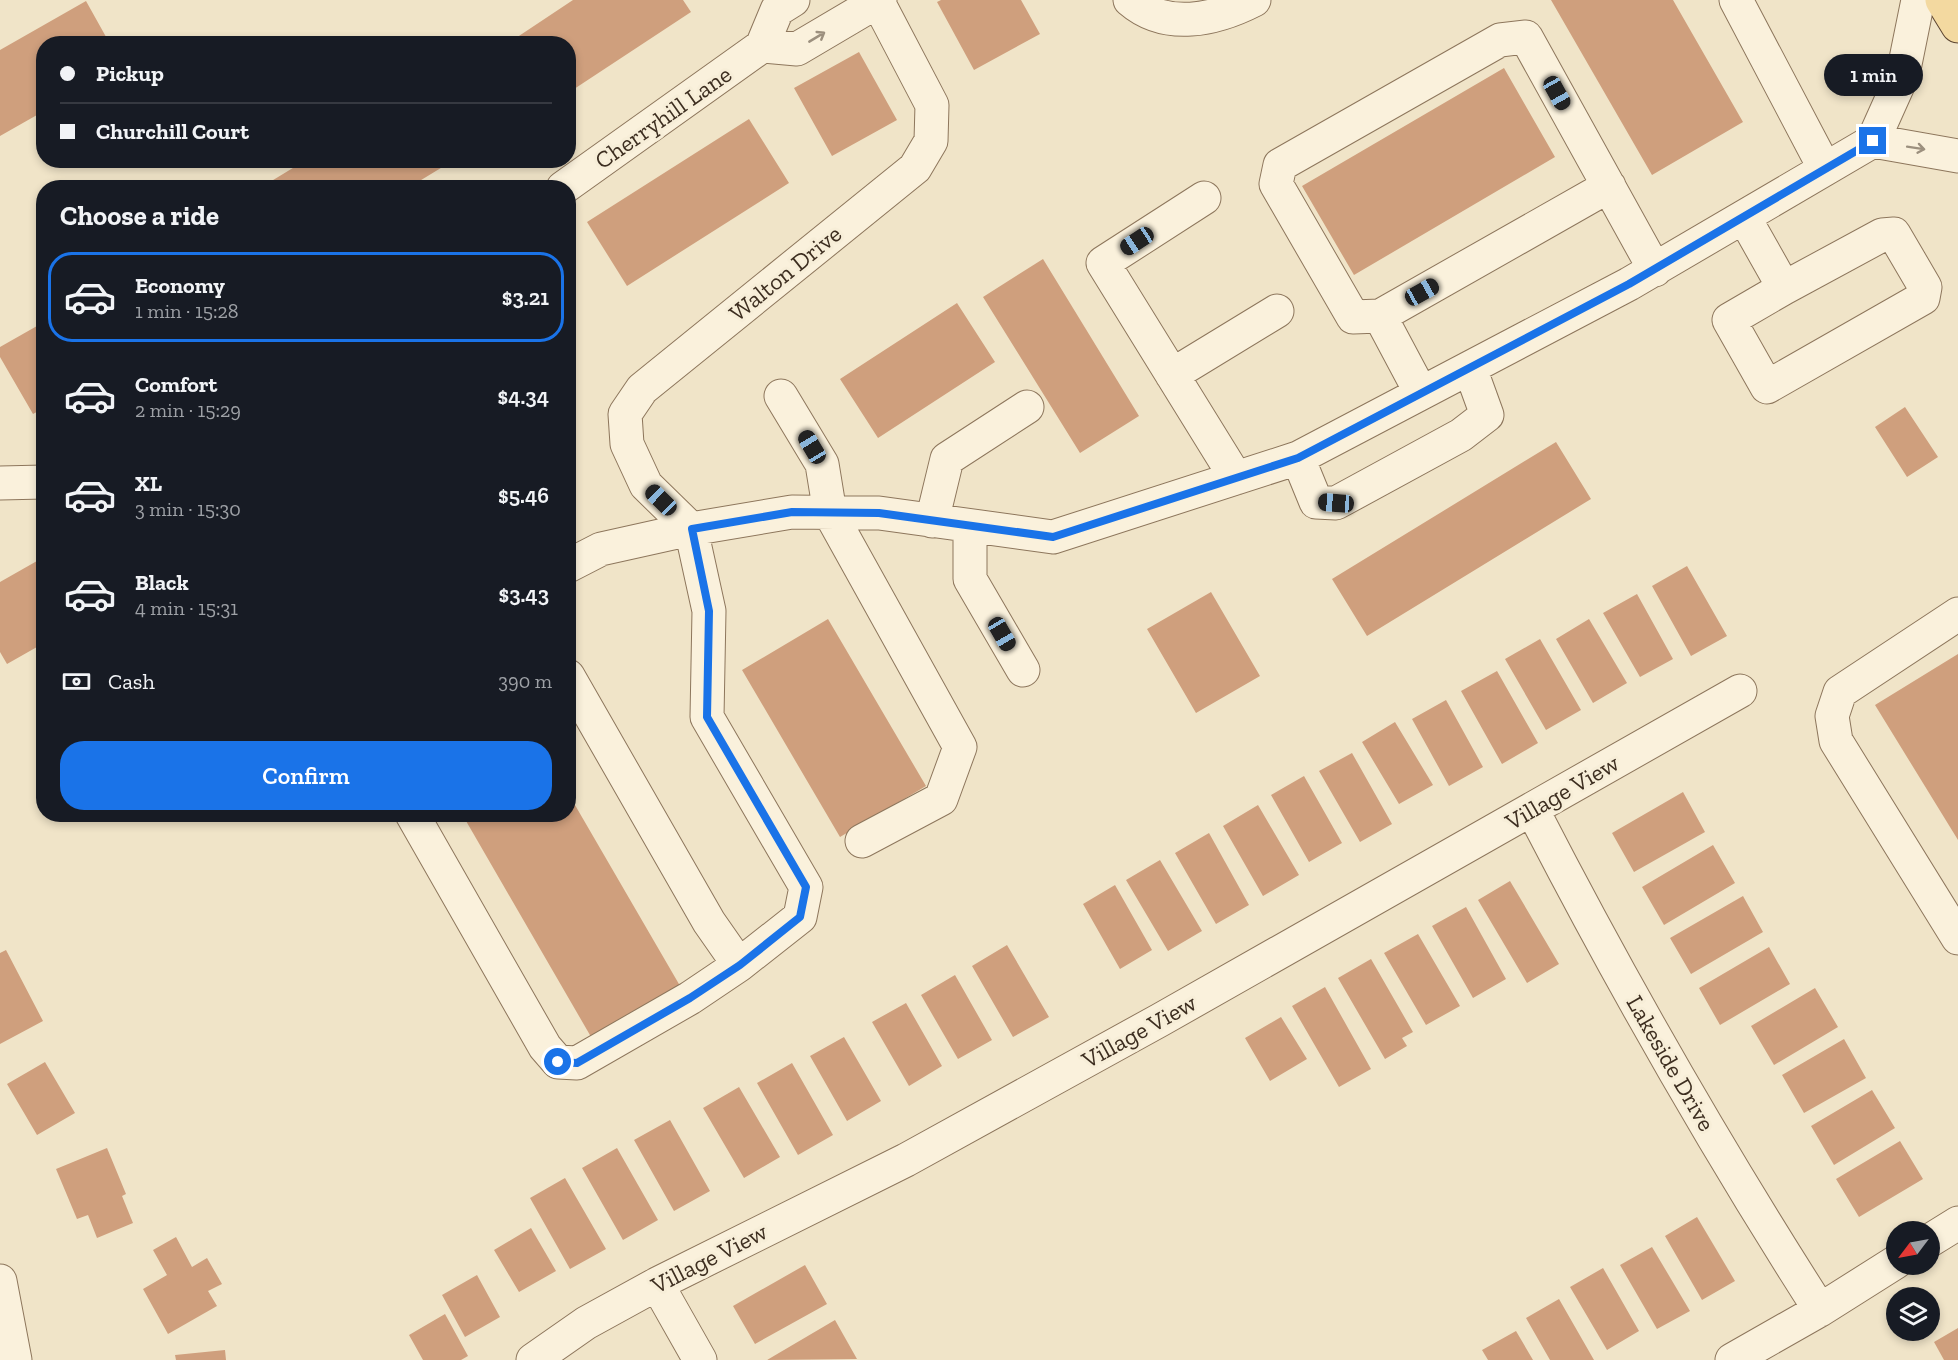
<!DOCTYPE html>
<meta charset="utf-8">
<style>
:root{--surface:#171b24;--page:#20242c;--text:#f1f3f6;--muted:#9ea1a6;--line:#363941;--accent:#1a73e8}
body{margin:0;font-family:"Zilla Slab",serif;background:var(--page);color:var(--text);height:100vh;display:flex;flex-direction:column;font-size:22px;white-space:nowrap}
*{box-sizing:border-box;margin:0}
p{font-size:20px;color:var(--muted)}
.icon{flex:none;width:33px;height:33px;fill:none;stroke:currentColor;stroke-width:2;stroke-linecap:round;stroke-linejoin:round}
.map{position:relative;flex:1;overflow:hidden}
.sheet{position:absolute;left:36px;top:180px;width:540px;height:642px;display:flex;flex-direction:column;background:var(--surface);border-radius:24px;box-shadow:0 3px 9px #0003}
.sheet>*{flex:none}
.hud{position:absolute;left:36px;top:36px;width:540px;height:132px;border-radius:24px;box-shadow:0 3px 9px #0003;display:grid;align-content:center;height:132px;padding:0 24px;background:var(--surface)}
.needle{width:39px;rotate:238deg}
.fabs{position:absolute;left:1886px;top:1221px;display:grid;gap:12px}
.fabs a{display:grid;place-items:center;width:54px;height:54px;border-radius:50%;background:var(--surface);box-shadow:0 3px 9px #0003;font-size:30px}
.end{position:absolute;width:27px;height:27px;margin:-14px;border:8px solid #1a73e8;background:#fff;box-shadow:0 0 0 3px #fff}
.from{border-radius:50%}
.bubble{position:absolute;height:42px;border-radius:21px;background:var(--surface);box-shadow:0 3px 9px #0003;font-size:20px;font-weight:600;line-height:42px;text-align:center}
.car{position:absolute;width:18px;height:36px;margin:-18px -9px;border-radius:8px;box-shadow:0 0 4px 2px #0007;background:linear-gradient(#222 24%,#8ab4d8 0 40%,#222 0 76%,#8ab4d8 0 86%,#222 0)}
.hud b{display:flex;align-items:center;gap:21px;height:57px;font-size:22px}
.hud b+b{border-top:2px solid var(--line)}
.hud i{width:15px;height:15px;background:var(--text)}
ul{padding:0;list-style:none}
li{display:flex;align-items:center;gap:18px;height:90px;margin:0 12px 9px;padding:0 12px;border:3px solid transparent;border-radius:24px}
li div{flex:1}
li b{display:block;font-size:22px}
li em{font-style:normal;font-weight:600}
li.on{border-color:var(--accent)}
li>.icon{width:54px;height:54px;stroke-width:1.5}
h2{padding:0 24px;font-size:27px;line-height:72px}
.pay{display:flex;align-items:center;gap:15px;height:66px;padding:0 24px;font-size:22px}
.pay p{margin-inline-start:auto}
.button{display:flex;gap:12px;margin-top:auto;padding:12px 24px}
.button a{flex:1;height:69px;border-radius:24px;background:var(--accent);color:#fff;font-size:24px;font-weight:600;line-height:69px;text-align:center}
.map>svg:first-child{display:block}
</style>
<div class="map">
<svg width="1958" height="1360" viewBox="0 0 1958 1360">
<rect width="100%" height="100%" fill="#f0e4c8"/>
<path fill="#cf9f7d" d="M573 0H683L691 12 568 93V44H507Z
M941 0H1021L1040 34 974 70 937 2Z
M1551 0H1673L1743 122 1652 175Z
M86 1 110 44H44V111L0 136V50Z
M859 52 897 120 832 156 794 88Z
M1504 68 1555 157 1354 275 1302 186Z
M749 119 789 183 627 286 587 222Z
M306 160H454L408 188H260Z
M1043 259 1139 416 1080 453 983 297Z
M957 303 995 362 878 438 840 379Z
M44 322V408L33 414 0 357V347Z
M1905 407 1938 457 1907 477 1875 427Z
M1556 442 1591 499 1367 636 1332 579Z
M44 557V643L7 664 0 652V582Z
M1687 566 1727 636 1691 656 1652 586Z
M1211 592 1260 676 1196 713 1147 629Z
M1637 594 1673 659 1640 677 1603 613Z
M828 619 926 786 840 837 742 670Z
M1589 619 1627 683 1593 703 1556 639Z
M1540 639 1581 710 1546 730 1505 659Z
M1958 654V840L1875 705Z
M1497 671 1538 743 1502 764 1461 691Z
M1446 700 1483 767 1449 786 1412 719Z
M1395 722 1433 785 1399 804 1362 742Z
M1352 753 1392 824 1360 842 1319 771Z
M1304 776 1342 843 1309 862 1271 795Z
M1683 792 1705 832 1634 872 1612 833Z
M568 793 683 991 594 1042 462 814H568Z
M1258 805 1299 875 1263 896 1223 826Z
M1209 833 1249 905 1216 924 1175 853Z
M1713 845 1735 883 1664 925 1642 887Z
M1160 860 1202 931 1168 951 1126 880Z
M1510 881 1559 964 1527 983 1478 900Z
M1115 885 1152 950 1120 969 1083 904Z
M1743 896 1763 932 1691 974 1670 938Z
M1466 907 1506 979 1473 998 1432 926Z
M1418 934 1460 1006 1426 1025 1384 953Z
M1007 945 1049 1017 1013 1037 972 966Z
M1769 947 1790 984 1720 1025 1699 988Z
M6 950 43 1021 0 1044V953Z
M1371 959 1413 1032 1402 1038 1407 1046 1385 1059 1338 978Z
M955 975 992 1040 958 1059 921 995Z
M1325 987 1371 1069 1339 1087 1292 1006Z
M1815 988 1838 1027 1774 1065 1751 1026Z
M906 1003 942 1066 909 1086 872 1022Z
M1281 1017 1307 1059 1270 1081 1245 1038Z
M844 1037 881 1101 847 1121 810 1056Z
M1844 1039 1866 1078 1804 1113 1782 1075Z
M45 1062 75 1113 37 1135 7 1084Z
M792 1063 833 1135 798 1155 757 1083Z
M739 1087 780 1157 744 1178 703 1108Z
M1872 1090 1895 1128 1834 1165 1811 1126Z
M670 1120 710 1191 674 1211 634 1140Z
M1900 1141 1923 1179 1859 1217 1836 1179Z
M107 1148 126 1194 122 1196 133 1223 97 1238 88 1215 77 1219 56 1169Z
M617 1148 658 1220 623 1240 582 1168Z
M565 1178 606 1249 570 1269 530 1198Z
M1697 1217 1735 1281 1702 1300 1665 1236Z
M531 1228 556 1271 519 1292 494 1250Z
M176 1237 192 1267 207 1258 222 1284 208 1291 217 1306 168 1334 143 1289 167 1275 153 1250Z
M1652 1247 1690 1311 1657 1329 1620 1265Z
M805 1265 827 1304 755 1344 733 1306Z
M1603 1268 1639 1331 1607 1350 1570 1287Z
M477 1275 500 1317 465 1337 442 1295Z
M1559 1299 1594 1360H1550L1526 1318Z
M445 1314 468 1356 461 1360H423L409 1335Z
M835 1320 857 1359 767 1360Z
M1958 1328V1360H1944L1934 1342Z
M1516 1331 1533 1360H1488L1482 1350Z
M225 1350 226 1360H176L175 1355Z"/>
<g fill="none" stroke-linecap="round" stroke-linejoin="round">
<g stroke="#8d765c" stroke-width="35">
<path id="minor" d="M1130 0C1166 31 1215 20 1254 0
M1736 0 1825 169
M762 46 797 49 880 0
M1873 141 1903 74 1918 0
M1873 141 1958 156
M563 188 762 46 777 10 793 0
M1204 198 1103 263 1236 478
M1744 217 1784 288 1729 320 1767 387 1923 298 1925 287 1894 234 1882 235 1784 288
M1380 316 1609 186
M1172 375 1277 311
M1421 393 1380 316 1353 317 1276 184 1280 165 1500 40 1526 37 1655 270
M781 396 822 464 830 513 960 747 941 799 862 841
M1298 458 1316 502 1336 503 1461 435 1487 415 1470 368
M0 483 44 482
M932 521 947 459 1027 407
M970 526V579L1023 670
M691 529 646 485 627 444 625 414 642 389 915 168 931 141 932 105 877 0
M568 566 601 549 691 529 792 512 879 513 1053 537 1298 458 1629 284 1873 141
M1958 614 1840 692 1832 716 1836 741 1958 938
M568 676 709 922 739 965 800 917 806 887 707 717 709 611 691 529
M1532 809C1620 980 1716 1148 1820 1310
M412 814 545 1047 558 1062 577 1063 690 998 739 965
M1929 1241 1958 1223
M0 1281 15 1360
M657 1284 700 1360
M533 1360 586 1323 657 1284 906 1160 1160 1020 1740 691
M1732 1360 1820 1310 1896 1262"/>
</g>
<g stroke="#5b4430" stroke-width="35">
<path id="major" d="M1942 0 1958 26"/>
</g>
<use href="#minor" stroke="#faf1dc" stroke-width="33"/>
<use href="#major" stroke="#f3d9a0" stroke-width="33"/>
</g>
<defs><path id="oneway-shaft" d="M-6 0H5M1.5-3L5.5 0L1.5 3" fill="none" stroke-width="1.6" stroke-linecap="round" stroke-linejoin="round" transform="scale(1.5)"/></defs>
<g stroke="#9c907e">
<use href="#oneway-shaft" transform="translate(817 37) rotate(-31)"/>
<use href="#oneway-shaft" transform="translate(1916 148) rotate(9)"/>
</g>
<g fill="none" stroke-linecap="round" stroke-linejoin="round">
<path stroke="#1a73e8" stroke-width="8" d="M558 1062 577 1063 690 998 740 965 800 917 806 887 707 717 709 611 692 529 792 512 879 513 1053 537 1298 458 1629 284 1873 141"/>
</g>
<g text-anchor="middle" dominant-baseline="central" stroke-width="6" stroke-linejoin="round" paint-order="stroke">
<g font-size="24" fill="#3d2e20" stroke="#f7eed8">
<text transform="translate(663 117) rotate(-35)">Cherryhill Lane</text>
<text transform="translate(785 273) rotate(-39)">Walton Drive</text>
<text transform="translate(1562 792) rotate(-30)">Village View</text>
<text transform="translate(1139 1031) rotate(-29)">Village View</text>
<text transform="translate(1671 1063) rotate(60)">Lakeside Drive</text>
<text transform="translate(709 1258) rotate(-27)">Village View</text>
</g>
</g>
</svg>
<div class="fabs">
<a><svg class="needle" viewBox="-14 -14 28 28"><path d="M0-13l5 13h-10z" fill="#e53935"/><path d="M0 13l5-13h-10z" fill="#9ea1a6"/></svg></a>
<a><svg class="icon" aria-label="layers" viewBox="0 0 24 24"><path d="M12 4l9 5-9 5-9-5zM3 14l9 5 9-5"/></svg></a>
</div>
<i class="end from" style="left:558px;top:1062px"></i>
<i class="end" style="left:1873px;top:141px"></i>
<div class="bubble" style="left:1824px;top:54px;width:99px">1 min</div>
<i class="car" style="left:1557px;top:93px;rotate:151deg"></i>
<i class="car" style="left:1137px;top:241px;rotate:237deg"></i>
<i class="car" style="left:1422px;top:292px;rotate:61deg"></i>
<i class="car" style="left:812px;top:447px;rotate:329deg"></i>
<i class="car" style="left:661px;top:500px;rotate:314deg"></i>
<i class="car" style="left:1336px;top:503px;rotate:274deg"></i>
<i class="car" style="left:1002px;top:634px;rotate:150deg"></i>
<div class="hud">
<b><i class="from"></i>Pickup</b>
<b><i></i>Churchill Court</b>
</div>
<section class="sheet">
<h2>Choose a ride</h2>
<ul>
<li class="on"><svg class="icon" aria-label="car" viewBox="0 0 24 24"><path d="M5 17H2v-5l4-1 3-4h7l3 4 3 1v5h-3M9 17h6M6 11h13"/><circle cx="7" cy="17" r="2"/><circle cx="17" cy="17" r="2"/></svg><div><b>Economy</b><p>1 min · 15:28</p></div><em>$3.21</em></li>
<li><svg class="icon" aria-label="car" viewBox="0 0 24 24"><path d="M5 17H2v-5l4-1 3-4h7l3 4 3 1v5h-3M9 17h6M6 11h13"/><circle cx="7" cy="17" r="2"/><circle cx="17" cy="17" r="2"/></svg><div><b>Comfort</b><p>2 min · 15:29</p></div><em>$4.34</em></li>
<li><svg class="icon" aria-label="car" viewBox="0 0 24 24"><path d="M5 17H2v-5l4-1 3-4h7l3 4 3 1v5h-3M9 17h6M6 11h13"/><circle cx="7" cy="17" r="2"/><circle cx="17" cy="17" r="2"/></svg><div><b>XL</b><p>3 min · 15:30</p></div><em>$5.46</em></li>
<li><svg class="icon" aria-label="car" viewBox="0 0 24 24"><path d="M5 17H2v-5l4-1 3-4h7l3 4 3 1v5h-3M9 17h6M6 11h13"/><circle cx="7" cy="17" r="2"/><circle cx="17" cy="17" r="2"/></svg><div><b>Black</b><p>4 min · 15:31</p></div><em>$3.43</em></li>
</ul>
<div class="pay"><svg class="icon" aria-label="cash" viewBox="0 0 24 24"><path d="M3 7h18v10H3z"/><circle cx="12" cy="12" r="2"/></svg>Cash<p>390 m</p></div>
<div class="button"><a>Confirm</a></div>
</section>
</div>
